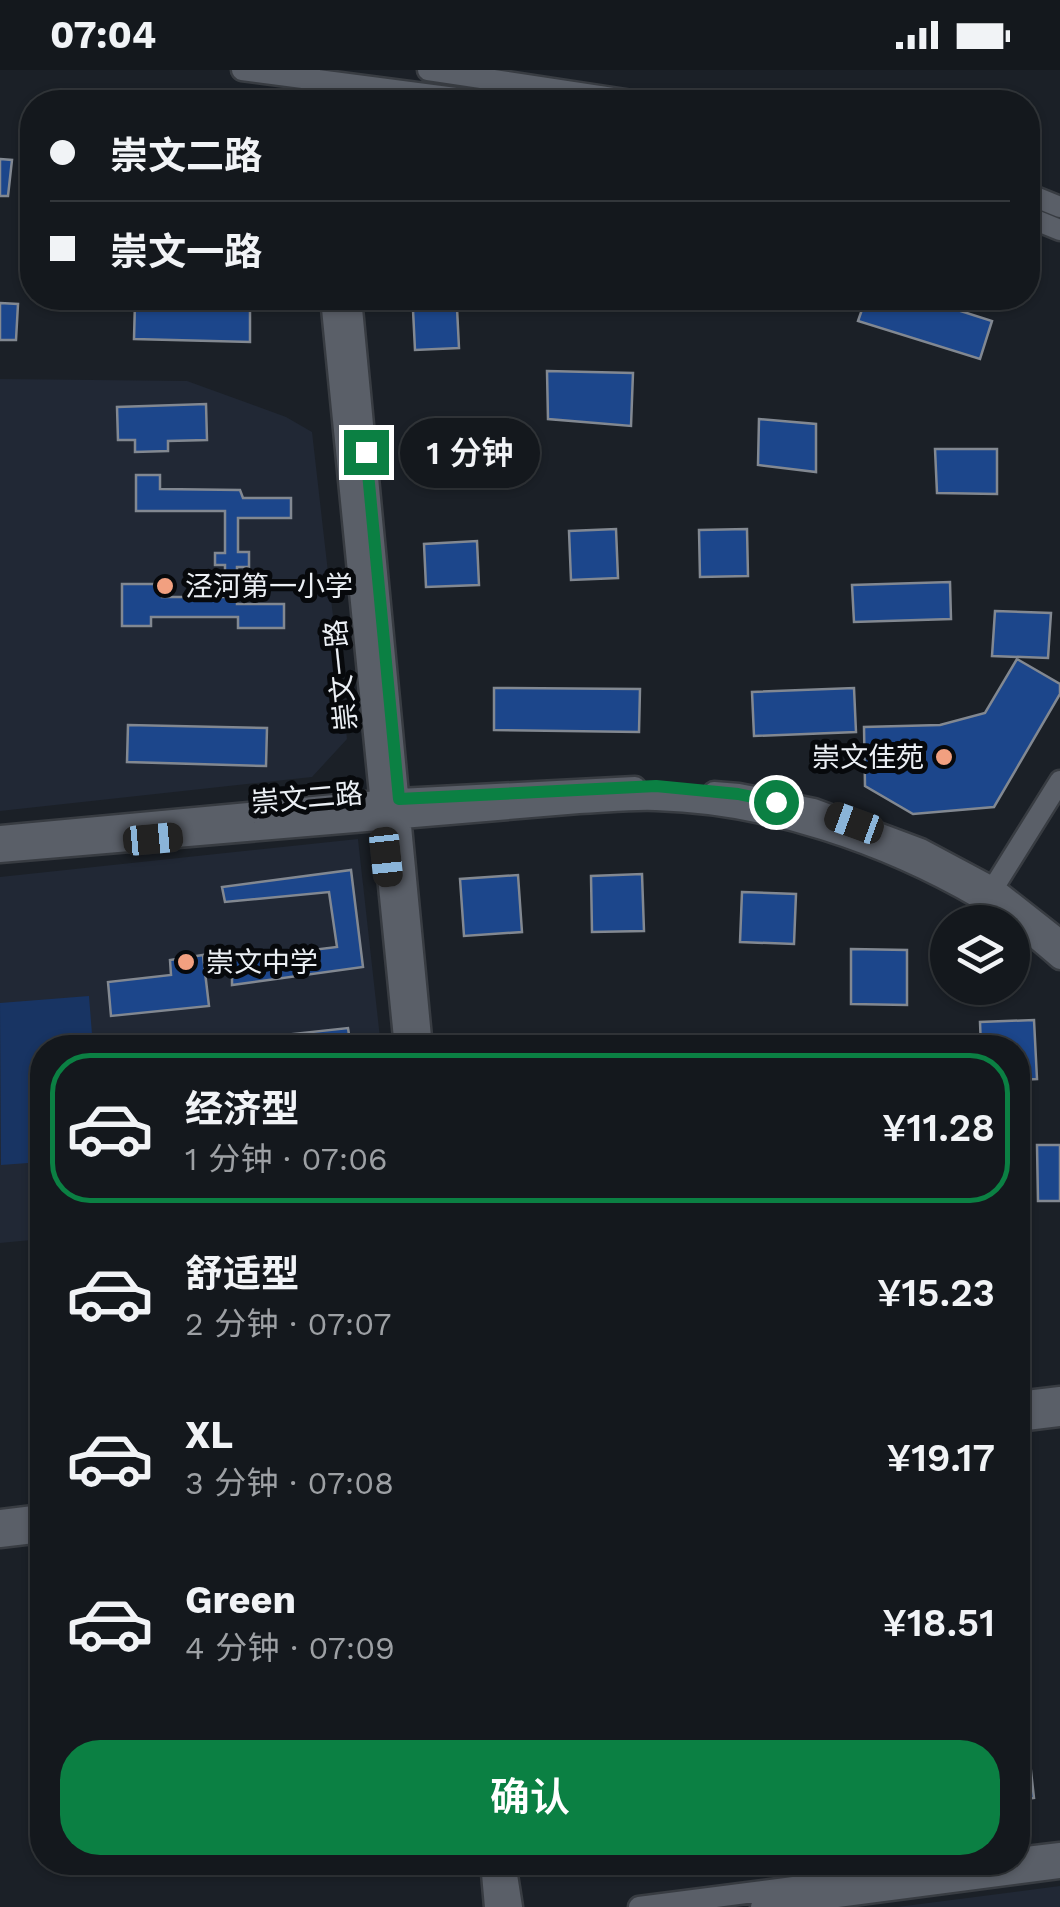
<!DOCTYPE html>
<html lang="zh">
<meta charset="utf-8">
<style>
:root{--surface:#14181d;--page:#21252a;--text:#f1f3f6;--muted:#9da0a4;--line:#33373b;--accent:#0b8043}
body{margin:0;font-family:"Work Sans","Noto Sans SC",sans-serif;background:var(--page);color:var(--text);height:100vh;display:flex;flex-direction:column;font-size:38px;white-space:nowrap}
*{box-sizing:border-box;margin:0}
p{font-size:32px;color:var(--muted)}
.icon{flex:none;width:55px;height:55px;fill:none;stroke:currentColor;stroke-width:2;stroke-linecap:round;stroke-linejoin:round}
.map{position:relative;flex:1;overflow:hidden}
.details{position:absolute;left:30px;top:965px;width:1000px;height:840px;display:flex;flex-direction:column;background:var(--surface);border-radius:40px;box-shadow:0 2px 8px #0004,0 0 0 2px var(--line)}
.details>*{flex:none}
.top-card{position:absolute;left:20px;top:20px;width:1020px;height:220px;border-radius:40px;box-shadow:0 2px 8px #0004,0 0 0 2px var(--line);display:grid;align-content:center;height:220px;padding:0 30px;background:var(--surface)}
.controls{position:absolute;left:930px;top:835px;display:grid;gap:20px}
.controls a{display:grid;place-items:center;width:100px;height:100px;border-radius:50%;background:var(--surface);box-shadow:0 2px 8px #0004,0 0 0 2px var(--line);font-size:50px}
.end{position:absolute;width:45px;height:45px;margin:-22px;border:12px solid #0b8043;background:#fff;box-shadow:0 0 0 5px #fff}
.from{border-radius:50%}
.bubble{position:absolute;height:70px;border-radius:35px;background:var(--surface);box-shadow:0 2px 8px #0004,0 0 0 2px var(--line);font-size:32px;font-weight:600;line-height:70px;text-align:center}
.car{position:absolute;width:30px;height:60px;margin:-30px -15px;border-radius:12px;box-shadow:0 0 8px 2px #0007;background:linear-gradient(#222 24%,#8ab4d8 0 40%,#222 0 76%,#8ab4d8 0 86%,#222 0)}
.top-card b{display:flex;align-items:center;gap:35px;height:95px;font-size:38px}
.top-card b+b{border-top:2px solid var(--line)}
.top-card i{width:25px;height:25px;background:var(--text)}
ul{padding:18px 0 0;list-style:none}
li{display:flex;align-items:center;gap:30px;height:150px;margin:0 20px 15px;padding:0 10px;border:5px solid transparent;border-radius:40px}
li div{flex:1}
li b{display:block;font-size:38px}
li em{font-style:normal;font-weight:600}
li.active{border-color:var(--accent)}
li>.icon{width:90px;height:90px;stroke-width:1.5}
.primary-button{display:flex;gap:20px;margin-top:auto;padding:20px 30px}
.primary-button a{flex:1;height:115px;border-radius:40px;background:var(--accent);color:#fff;font-size:40px;font-weight:600;line-height:115px;text-align:center}
.status{display:flex;justify-content:space-between;align-items:center;height:70px;padding:0 50px;background:var(--surface);direction:ltr}
.status svg{height:28px;fill:currentColor}
.map>svg:first-child{display:block}
</style>
<div class="status"><b>07:04</b><svg viewBox="0 0 49 12"><path d="M0 12V9h3v3zM5 12V6h3v6zM10 12V3h3v9zM15 12V0h3v12zM26 1h20v11H26zM47 4h2v5h-2z"/></svg></div>
<div class="map">
<svg width="1060" height="1837" viewBox="0 0 1060 1837">
<rect width="100%" height="100%" fill="#1b2027"/>
<path fill="#212835" d="M0 309 187 311 286 347 312 362 347 669 312 707 0 741Z
M358 769 381 977 42 978V1169L0 1173V807Z
M1060 1816V1837H897Z"/>
<path fill="#183463" d="M89 926 93 977 42 978V1092L1 1095 0 933Z"/>
<path fill="#1c468b" stroke="#828891" stroke-width="2.5" d="M0 89 12 90 8 126H0Z
M866 228H920L992 251 980 289 858 251Z
M135 232 250 235V272L134 269Z
M0 233 18 234 16 270H0Z
M457 238 459 278 415 280 413 240Z
M547 301 633 303 631 356 548 349Z
M206 334 207 370 168 371V381L135 382V370H118L117 337Z
M759 349 816 354V402L758 395Z
M457 354 459 389 416 391 413 357Z
M935 379H997V424L937 423Z
M136 405H160V419L240 420 243 428H291V448H238V482H249V497H237V534H284V558H238V547H151V556H122V514H162V527H225V495H215V483H225V441H136Z
M616 459 618 508 571 510 569 461Z
M747 459 748 506 700 507 699 460Z
M477 471 479 515 426 517 424 474Z
M950 512 951 549 854 552 852 515Z
M995 541 1051 543 1048 588 992 586Z
M1017 589 1060 614V624L994 737 913 744 865 716 864 657 940 655 985 643Z
M494 618 640 619 639 662 494 660Z
M854 618 856 662 754 666 752 622Z
M128 655 267 658 266 696 127 692Z
M351 800 363 897 232 915V890L337 877 329 822 225 832 222 817Z
M642 804 644 861 592 862 591 806Z
M518 805 522 862 464 866 460 809Z
M742 822 796 824 794 874 740 872Z
M851 879 907 880V935L851 934Z
M203 885 209 936 111 946 108 912 171 905 170 890Z
M1034 950 1037 1009 1018 1010V978H981L980 952Z
M348 958 351 978H239V970Z
M1037 1075H1060V1131H1038Z
M1030 1692 1034 1728 1018 1730V1694Z"/>
<g fill="none" stroke-linecap="round" stroke-linejoin="round">
<g stroke="#383c42" stroke-width="25">
<path id="minor" d="M242 0 486 32
M310 0 311 32
M428 0 639 32
M1028 124 1060 137
M1028 147 1060 160
M331 228 405 978
M351 228 422 978
M714 722 739 724 814 739 921 779 994 818 1060 870
M0 766 399 729 635 717
M0 782 579 733C605 732 630 729 656 730 768 733 885 773 981 829 1009 845 1036 868 1060 889
M989 825 1060 711
M1018 1332 1060 1327
M1018 1351 1060 1346
M0 1450 42 1445
M0 1467 42 1462
M1018 1788 1060 1783
M491 1792 495 1837
M505 1792 512 1837
M639 1837 985 1792
M761 1837 1060 1798"/>
</g>
<use href="#minor" stroke="#5a5f68" stroke-width="20"/>
</g>
<g fill="none" stroke-linecap="round" stroke-linejoin="round">
<path stroke="#0b8043" stroke-width="12" d="M366 382 399 729 656 716 738 724 776 732"/>
</g>
<g fill="#f2a080" stroke="#07090c" stroke-width="4">
<circle cx="165" cy="516" r="10"/>
<circle cx="944" cy="687" r="10"/>
<circle cx="186" cy="892" r="10"/>
</g>
<g text-anchor="middle" dominant-baseline="central" stroke-width="10" stroke-linejoin="round" paint-order="stroke">
<g font-size="28" fill="#ebeff4" stroke="#07090c" text-anchor="start">
<text x="185" y="516">泾河第一小学</text>
<text x="924" y="687" text-anchor="end">崇文佳苑</text>
<text x="206" y="892">崇文中学</text>
</g>
<g font-size="28" fill="#ebeff4" stroke="#07090c">
<text transform="translate(341 605) rotate(-96)">崇文一路</text>
<text transform="translate(307 728) rotate(-5)">崇文二路</text>
</g>
</g>
</svg>
<div class="controls">
<a><svg class="icon" aria-label="layers" viewBox="0 0 24 24"><path d="M12 4l9 5-9 5-9-5zM3 14l9 5 9-5"/></svg></a>
</div>
<i class="end from" style="left:776px;top:732px"></i>
<i class="end" style="left:366px;top:382px"></i>
<div class="bubble" style="left:400px;top:348px;width:140px">1 分钟</div>
<i class="car" style="left:854px;top:753px;rotate:290deg"></i>
<i class="car" style="left:153px;top:769px;rotate:85deg"></i>
<i class="car" style="left:386px;top:787px;rotate:174deg"></i>
<div class="top-card">
<b><i class="from"></i>崇文二路</b>
<b><i></i>崇文一路</b>
</div>
<section class="details">
<ul>
<li class="active"><svg class="icon" aria-label="car" viewBox="0 0 24 24"><path d="M5 17H2v-5l4-1 3-4h7l3 4 3 1v5h-3M9 17h6M6 11h13"/><circle cx="7" cy="17" r="2"/><circle cx="17" cy="17" r="2"/></svg><div><b>经济型</b><p>1 分钟 · 07:06</p></div><em>¥11.28</em></li>
<li><svg class="icon" aria-label="car" viewBox="0 0 24 24"><path d="M5 17H2v-5l4-1 3-4h7l3 4 3 1v5h-3M9 17h6M6 11h13"/><circle cx="7" cy="17" r="2"/><circle cx="17" cy="17" r="2"/></svg><div><b>舒适型</b><p>2 分钟 · 07:07</p></div><em>¥15.23</em></li>
<li><svg class="icon" aria-label="car" viewBox="0 0 24 24"><path d="M5 17H2v-5l4-1 3-4h7l3 4 3 1v5h-3M9 17h6M6 11h13"/><circle cx="7" cy="17" r="2"/><circle cx="17" cy="17" r="2"/></svg><div><b>XL</b><p>3 分钟 · 07:08</p></div><em>¥19.17</em></li>
<li><svg class="icon" aria-label="car" viewBox="0 0 24 24"><path d="M5 17H2v-5l4-1 3-4h7l3 4 3 1v5h-3M9 17h6M6 11h13"/><circle cx="7" cy="17" r="2"/><circle cx="17" cy="17" r="2"/></svg><div><b>Green</b><p>4 分钟 · 07:09</p></div><em>¥18.51</em></li>
</ul>
<div class="primary-button"><a>确认</a></div>
</section>
</div>
